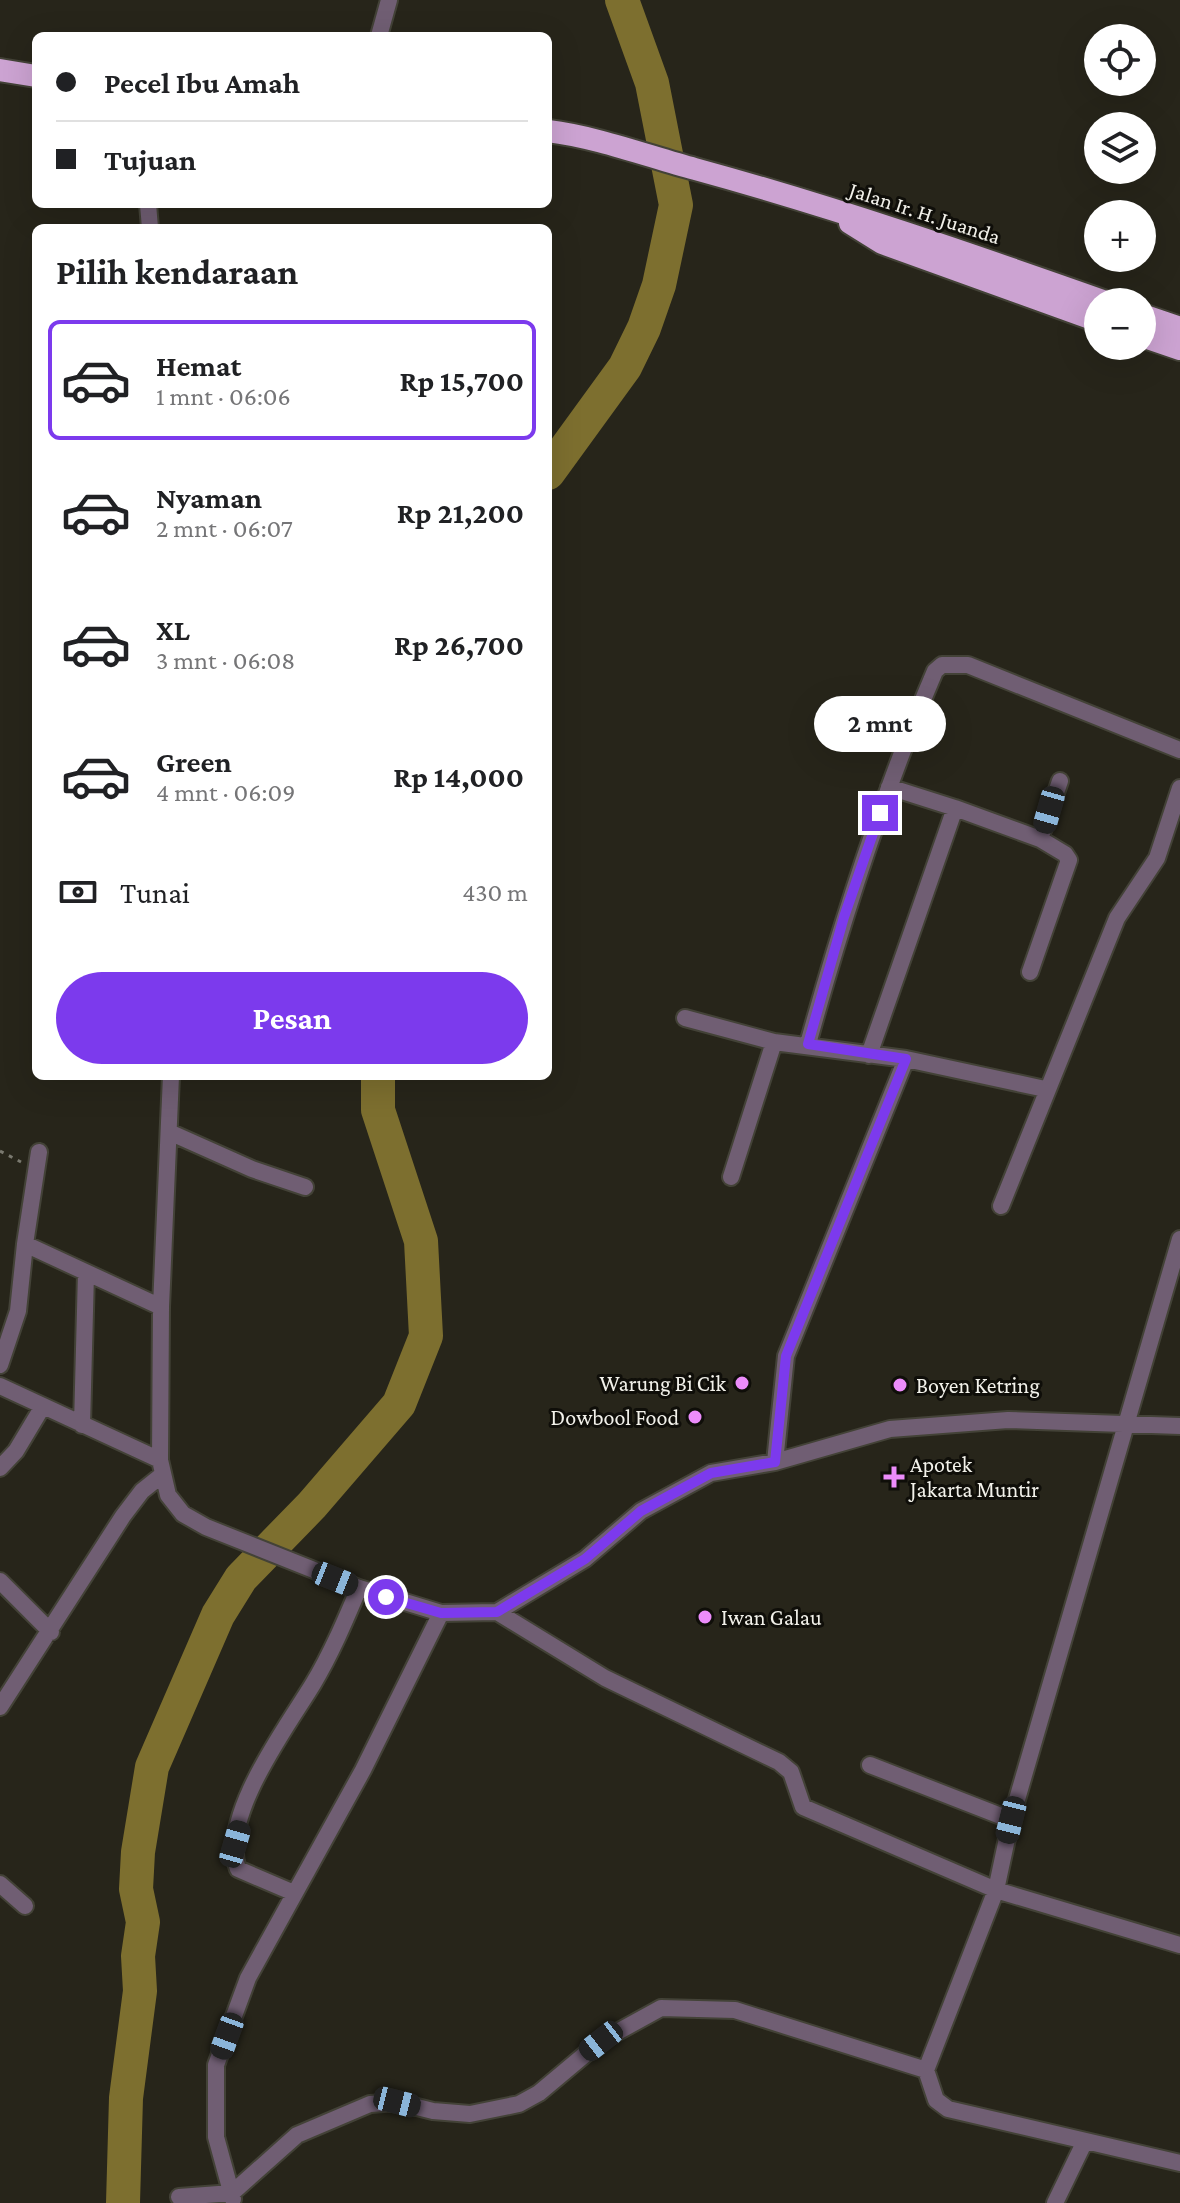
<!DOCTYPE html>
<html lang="id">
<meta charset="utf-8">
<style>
:root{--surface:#fff;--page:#f6f6f6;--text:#202124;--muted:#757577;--line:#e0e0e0;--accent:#7c3aed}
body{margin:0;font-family:"Crimson Pro",serif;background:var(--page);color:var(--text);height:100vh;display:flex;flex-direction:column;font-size:30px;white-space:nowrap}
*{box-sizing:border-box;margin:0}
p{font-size:26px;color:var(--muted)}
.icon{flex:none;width:44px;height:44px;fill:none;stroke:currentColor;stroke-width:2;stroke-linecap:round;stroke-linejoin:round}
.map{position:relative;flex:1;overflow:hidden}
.details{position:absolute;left:32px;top:224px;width:520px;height:856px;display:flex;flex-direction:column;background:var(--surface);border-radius:12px;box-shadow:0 8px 32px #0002}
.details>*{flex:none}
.banner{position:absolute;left:32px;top:32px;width:520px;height:176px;border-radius:12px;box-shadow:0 8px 32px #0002;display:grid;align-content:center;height:176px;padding:0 24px;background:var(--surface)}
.fabs{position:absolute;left:1084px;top:24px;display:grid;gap:16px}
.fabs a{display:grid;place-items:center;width:72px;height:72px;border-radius:50%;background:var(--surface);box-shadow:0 8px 32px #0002;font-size:40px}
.end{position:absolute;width:36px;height:36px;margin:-18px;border:10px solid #7c3aed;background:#fff;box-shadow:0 0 0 4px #fff}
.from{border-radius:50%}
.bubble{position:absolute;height:56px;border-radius:28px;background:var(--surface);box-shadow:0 8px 32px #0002;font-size:26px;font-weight:700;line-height:56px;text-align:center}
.car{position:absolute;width:24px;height:48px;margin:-24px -12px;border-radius:10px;box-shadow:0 0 6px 2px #0007;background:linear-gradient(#222 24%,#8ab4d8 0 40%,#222 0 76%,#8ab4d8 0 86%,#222 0)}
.banner b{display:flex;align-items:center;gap:28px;height:76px;font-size:30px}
.banner b+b{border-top:2px solid var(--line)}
.banner i{width:20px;height:20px;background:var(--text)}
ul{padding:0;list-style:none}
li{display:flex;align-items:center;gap:24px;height:120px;margin:0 16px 12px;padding:0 8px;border:4px solid transparent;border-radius:12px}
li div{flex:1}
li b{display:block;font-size:30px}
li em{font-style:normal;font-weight:700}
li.current{border-color:var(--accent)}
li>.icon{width:72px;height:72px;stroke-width:1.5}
h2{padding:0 24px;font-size:36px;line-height:96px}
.pay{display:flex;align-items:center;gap:20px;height:88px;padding:0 24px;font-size:30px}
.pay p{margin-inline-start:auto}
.button{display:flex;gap:16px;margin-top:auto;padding:16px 24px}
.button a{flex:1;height:92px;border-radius:48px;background:var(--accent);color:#fff;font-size:32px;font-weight:700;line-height:92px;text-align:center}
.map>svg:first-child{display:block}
</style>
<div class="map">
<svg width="1180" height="2203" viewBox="0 0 1180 2203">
<rect width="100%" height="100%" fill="#27251a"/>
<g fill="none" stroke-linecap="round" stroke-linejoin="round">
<path stroke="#7d6f2f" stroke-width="34" d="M548 473 625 367 644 328 659 285 676 205 652 83 622 0
M123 2203 126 2098 140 1991 138 1956 143 1922 136 1889 138 1852 152 1767 218 1615 241 1578 312 1505 399 1404 426 1336 421 1241 378 1110V1076"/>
<g stroke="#434237" stroke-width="20">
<path id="minor" d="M379 36 389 0
M148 204 150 228
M955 808 1040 839 1060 781
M1030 972 1069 860 1065 854 1040 839
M685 1018 774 1042 906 1059 1045 1089
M808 1044C843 917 883 793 935 671L942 665H968L1180 750
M869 1055 955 808 889 787
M171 1076 161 1307 160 1460 168 1495 183 1514 206 1527 359 1588 441 1613 497 1612 585 1559 641 1511 711 1473 775 1462 890 1429 1008 1420 1180 1426
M169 1132 252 1169 305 1187
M39 1152 25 1244 161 1307
M731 1177 774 1042
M1001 1206 1117 918 1157 858 1180 788
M1180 1239 1011 1820 996 1890 926 2070 936 2100 948 2109 1180 2163
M0 1365 18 1311 25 1244
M0 1386 160 1460
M82 1425 86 1273
M775 1462 786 1356 906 1059
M0 1468 16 1451 43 1406
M0 1581 51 1632
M497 1612 605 1678 779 1762 791 1772 803 1807 996 1890 1180 1945
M0 1707 123 1516 142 1491 162 1475
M870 1765 1011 1820
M0 1884 25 1906
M294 1893 238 1869C219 1817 287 1727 313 1684 331 1654 345 1621 359 1588
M179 2197 232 2193 297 2135 370 2104 397 2102 433 2111 470 2114 519 2104 539 2093 601 2041 661 2008 735 2010 926 2070
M233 2199 216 2137V2065L248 1978 363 1770 441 1613
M1055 2203 1084 2143"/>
</g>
<g stroke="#434237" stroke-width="26">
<path id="trunk" d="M0 70 36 76
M548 131C597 137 647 156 695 169 834 207 970 254 1106 302
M850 223 882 243 1098 321
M1142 315 1180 328
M1142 336 1180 349"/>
</g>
<path stroke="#7a796f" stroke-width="3" stroke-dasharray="4 6" stroke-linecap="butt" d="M0 1151 21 1162"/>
<use href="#minor" stroke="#705e73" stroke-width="16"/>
<use href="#trunk" stroke="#cca3d2" stroke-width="22"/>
</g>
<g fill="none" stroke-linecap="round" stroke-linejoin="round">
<path stroke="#7c3aed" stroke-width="10" d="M386 1597 441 1613 497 1612 585 1559 641 1511 711 1473 775 1462 786 1356 906 1059 808 1044 844 917 880 813"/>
</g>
<g fill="#ec8cfa" stroke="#0f0e09" stroke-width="3">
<circle cx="742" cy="1383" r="8"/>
<circle cx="900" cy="1385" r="8"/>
<circle cx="695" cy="1417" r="8"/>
<path d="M890 1465h8v8h8v8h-8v8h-8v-8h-8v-8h8z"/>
<circle cx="705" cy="1617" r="8"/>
</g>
<g text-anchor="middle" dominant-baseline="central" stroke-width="6" stroke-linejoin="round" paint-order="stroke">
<g font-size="22" fill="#f2f1ea" stroke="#0f0e09">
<text transform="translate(925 213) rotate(18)">Jalan Ir. H. Juanda</text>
</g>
<g font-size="22" fill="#f2f1ea" stroke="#0f0e09" text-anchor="start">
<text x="726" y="1383" text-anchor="end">Warung Bi Cik</text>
<text x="916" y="1385">Boyen Ketring</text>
<text x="679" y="1417" text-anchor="end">Dowbool Food</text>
<text x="910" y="1464">Apotek<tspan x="910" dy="25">Jakarta Muntir</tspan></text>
<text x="721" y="1617">Iwan Galau</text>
</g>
</g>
</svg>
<div class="fabs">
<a><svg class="icon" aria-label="locate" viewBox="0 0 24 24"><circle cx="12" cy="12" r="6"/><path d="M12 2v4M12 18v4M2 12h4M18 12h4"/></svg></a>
<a><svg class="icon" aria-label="layers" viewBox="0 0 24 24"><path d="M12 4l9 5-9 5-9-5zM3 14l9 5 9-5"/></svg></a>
<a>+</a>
<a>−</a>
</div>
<i class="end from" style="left:386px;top:1597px"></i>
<i class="end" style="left:880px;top:813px"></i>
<div class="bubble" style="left:814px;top:696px;width:132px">2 mnt</div>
<i class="car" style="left:1049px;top:810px;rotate:196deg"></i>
<i class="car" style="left:335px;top:1579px;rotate:112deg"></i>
<i class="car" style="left:1011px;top:1820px;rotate:194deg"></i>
<i class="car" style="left:235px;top:1844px;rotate:16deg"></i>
<i class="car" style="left:227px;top:2036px;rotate:200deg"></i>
<i class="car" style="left:601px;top:2041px;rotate:232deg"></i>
<i class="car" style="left:397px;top:2102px;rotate:104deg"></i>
<div class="banner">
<b><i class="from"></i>Pecel Ibu Amah</b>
<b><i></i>Tujuan</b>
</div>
<section class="details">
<h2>Pilih kendaraan</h2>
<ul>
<li class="current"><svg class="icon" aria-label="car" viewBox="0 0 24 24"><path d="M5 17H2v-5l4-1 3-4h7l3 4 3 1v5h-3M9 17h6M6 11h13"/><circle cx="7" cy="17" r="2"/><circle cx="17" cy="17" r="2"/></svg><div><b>Hemat</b><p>1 mnt · 06:06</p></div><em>Rp 15,700</em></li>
<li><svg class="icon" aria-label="car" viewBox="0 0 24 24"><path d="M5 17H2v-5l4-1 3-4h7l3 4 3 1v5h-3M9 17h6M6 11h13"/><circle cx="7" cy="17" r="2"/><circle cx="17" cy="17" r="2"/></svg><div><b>Nyaman</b><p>2 mnt · 06:07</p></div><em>Rp 21,200</em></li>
<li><svg class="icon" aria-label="car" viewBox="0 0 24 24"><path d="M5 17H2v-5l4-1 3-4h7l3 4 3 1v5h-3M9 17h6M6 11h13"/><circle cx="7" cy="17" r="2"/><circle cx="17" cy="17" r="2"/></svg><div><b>XL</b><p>3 mnt · 06:08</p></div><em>Rp 26,700</em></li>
<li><svg class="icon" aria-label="car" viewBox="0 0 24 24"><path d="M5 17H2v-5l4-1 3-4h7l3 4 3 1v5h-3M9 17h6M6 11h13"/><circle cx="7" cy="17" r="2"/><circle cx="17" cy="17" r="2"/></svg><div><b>Green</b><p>4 mnt · 06:09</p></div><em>Rp 14,000</em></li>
</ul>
<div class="pay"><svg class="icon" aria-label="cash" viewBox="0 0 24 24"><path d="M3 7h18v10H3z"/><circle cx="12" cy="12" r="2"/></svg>Tunai<p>430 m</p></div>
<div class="button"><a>Pesan</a></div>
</section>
</div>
